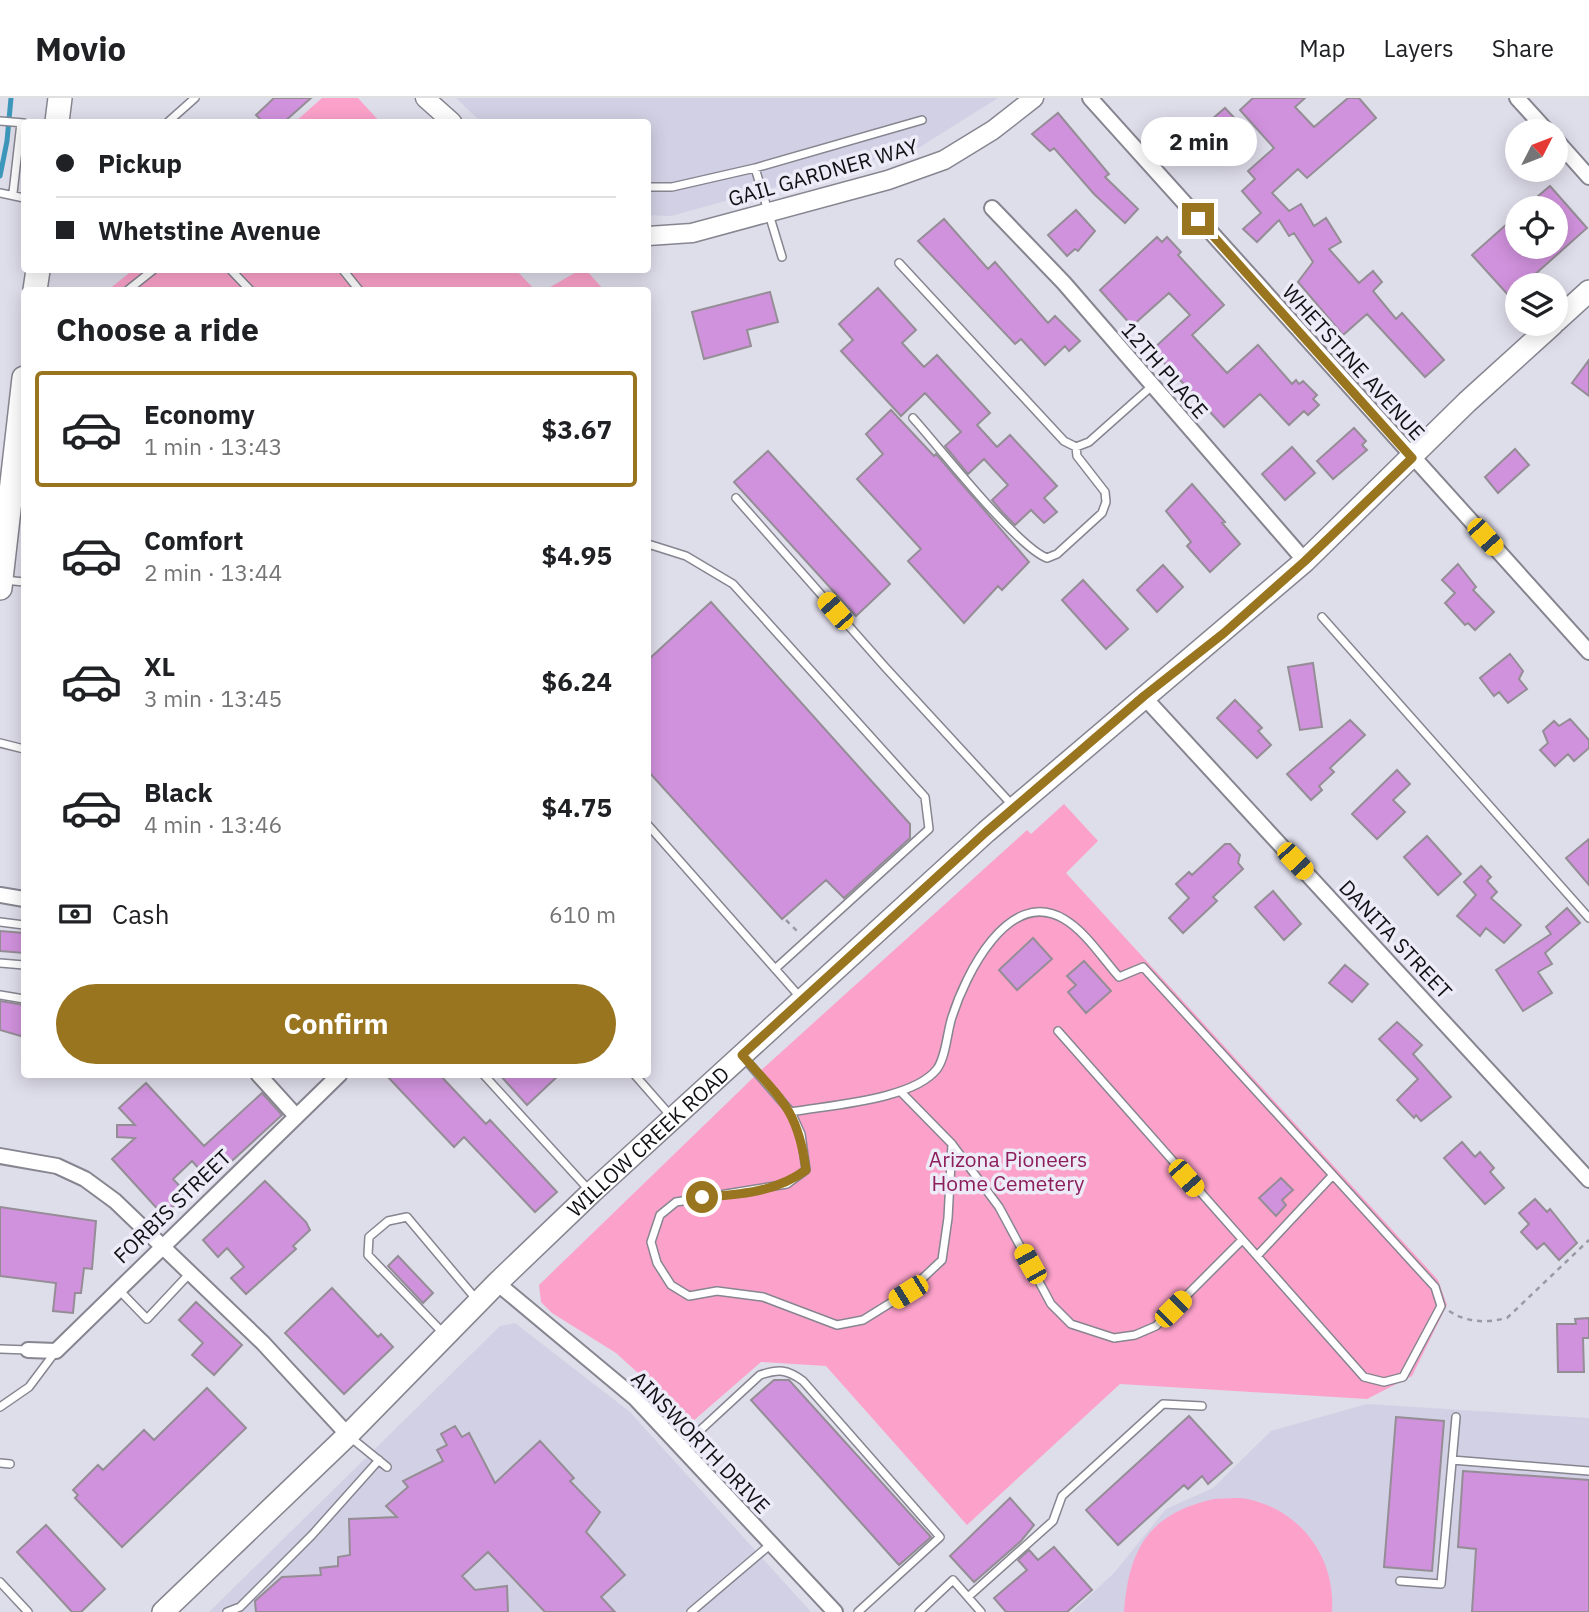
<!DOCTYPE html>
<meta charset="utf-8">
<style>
:root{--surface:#fff;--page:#f6f6f6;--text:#202124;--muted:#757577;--line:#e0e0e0;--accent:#99751f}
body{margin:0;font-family:"IBM Plex Sans",sans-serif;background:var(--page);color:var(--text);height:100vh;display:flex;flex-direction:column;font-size:26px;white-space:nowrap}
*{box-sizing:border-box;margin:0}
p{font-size:23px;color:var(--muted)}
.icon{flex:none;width:38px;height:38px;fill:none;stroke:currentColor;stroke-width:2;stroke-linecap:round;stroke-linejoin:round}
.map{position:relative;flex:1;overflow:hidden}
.drawer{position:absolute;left:21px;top:189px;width:630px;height:791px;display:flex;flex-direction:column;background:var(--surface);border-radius:7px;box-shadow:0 4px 18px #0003}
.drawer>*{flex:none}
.banner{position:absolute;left:21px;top:21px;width:630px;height:154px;border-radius:7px;box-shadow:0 4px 18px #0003;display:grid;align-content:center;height:154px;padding:0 35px;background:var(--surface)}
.needle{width:46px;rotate:48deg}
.fabs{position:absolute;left:1505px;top:21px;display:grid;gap:14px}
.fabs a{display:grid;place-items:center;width:63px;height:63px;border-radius:50%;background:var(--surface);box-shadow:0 4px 18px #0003;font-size:35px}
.end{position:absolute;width:32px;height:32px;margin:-16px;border:9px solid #99751f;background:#fff;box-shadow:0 0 0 4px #fff}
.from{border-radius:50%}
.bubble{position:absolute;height:49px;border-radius:24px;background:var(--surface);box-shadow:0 4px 18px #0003;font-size:23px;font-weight:700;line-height:49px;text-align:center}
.car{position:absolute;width:21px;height:42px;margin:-21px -10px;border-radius:9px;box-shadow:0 0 5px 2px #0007;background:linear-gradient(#f5c518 24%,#345 0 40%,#f5c518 0 76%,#345 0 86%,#f5c518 0)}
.banner b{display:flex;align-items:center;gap:24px;height:66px;font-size:26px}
.banner b+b{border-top:2px solid var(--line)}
.banner i{width:18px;height:18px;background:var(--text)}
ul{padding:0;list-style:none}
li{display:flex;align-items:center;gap:21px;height:116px;margin:0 14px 10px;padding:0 21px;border:4px solid transparent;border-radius:7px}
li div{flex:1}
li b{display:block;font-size:26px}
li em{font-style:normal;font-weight:700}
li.current{border-color:var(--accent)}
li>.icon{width:63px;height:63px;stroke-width:1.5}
h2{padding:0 35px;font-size:32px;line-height:84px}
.pay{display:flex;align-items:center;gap:18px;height:77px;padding:0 35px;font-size:26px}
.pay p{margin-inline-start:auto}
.action{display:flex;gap:14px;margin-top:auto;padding:14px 35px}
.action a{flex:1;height:80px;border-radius:42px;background:var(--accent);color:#fff;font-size:28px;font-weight:700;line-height:80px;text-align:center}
header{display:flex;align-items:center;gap:42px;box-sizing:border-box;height:98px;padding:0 35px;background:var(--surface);border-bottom:2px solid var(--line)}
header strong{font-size:33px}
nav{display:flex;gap:38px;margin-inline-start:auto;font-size:24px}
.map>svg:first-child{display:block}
</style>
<header>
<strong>Movio</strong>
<nav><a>Map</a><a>Layers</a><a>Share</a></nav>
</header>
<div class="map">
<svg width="1589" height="1514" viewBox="0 0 1589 1514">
<rect width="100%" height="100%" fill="#deddea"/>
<path fill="#d2d0e4" d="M456 0H998L920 49 671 118 648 117V24H481Z
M515 1225 630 1314 811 1514H209L500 1228Z
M1367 1306 1589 1320V1514H1072L1114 1475 1166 1411 1213 1390 1271 1333Z"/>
<path fill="#fca2ca" d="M322 0H358L380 24H295Z
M133 172H516L535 192H108Z
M580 172H586L604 192H545Z
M1064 706 1098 743 1066 775 1438 1182 1447 1207 1412 1278 1367 1301 1120 1286 967 1427 826 1268 761 1264 692 1324 616 1255 552 1215 541 1204 539 1187 758 975 1027 732 1031 736Z
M1214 1401C1224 1401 1237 1399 1247 1401 1301 1412 1336 1460 1332 1514H1124C1129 1451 1148 1416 1214 1401Z"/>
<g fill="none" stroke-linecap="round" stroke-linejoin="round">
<path stroke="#3d97bb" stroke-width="5" d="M0 78 7 43 11 0"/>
</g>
<path fill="#d192dd" stroke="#958d96" stroke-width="2" d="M274 0H311L284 24H263L256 17Z
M1253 0H1305L1295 9 1314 29 1348 0H1359L1376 20 1307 80 1298 71 1272 95 1289 113 1301 106 1314 128 1326 120 1341 144 1329 151 1359 185 1373 173 1382 184 1373 193 1396 221 1402 215 1444 262 1425 279 1367 216 1343 237 1298 184 1313 164 1294 135 1289 138 1279 122 1257 144 1243 131 1261 115 1242 93 1255 81 1248 73 1274 50 1240 12Z
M1225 10 1241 27 1228 39 1212 21Z
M1058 15 1109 76 1105 79 1138 111 1125 125 1094 96 1054 50 1050 53 1032 36Z
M1550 88 1587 130 1523 187H1517V192L1510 199 1472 157 1517 117V149H1556V110H1524Z
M1076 112 1095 133 1078 153 1075 151 1067 158 1048 137Z
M944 121 988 171 995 164 1048 225 1055 218 1080 243 1069 253 1065 248 1045 267 1021 241 1015 246 918 143Z
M1157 139 1162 144 1167 139 1181 154 1178 157 1224 207 1192 237 1227 275 1258 247 1292 286 1296 282 1299 286 1303 283 1317 297 1313 301 1319 307 1308 317 1304 313 1289 327 1260 296 1224 329 1152 252 1190 217 1169 195 1132 228 1100 192Z
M878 190 916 232 902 245 924 269 937 257 990 315 977 327 997 349 1010 337 1057 388 1044 400 1057 414 1044 425 1031 412 1015 427 1003 415 992 402 1008 387 984 361 968 376 945 348 961 334 925 295 901 318 841 253 853 242 839 226Z
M770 194 778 224 747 232 751 248 704 261 692 214Z
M1589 262V298L1572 285Z
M891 312 934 358 936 356 1029 464 1002 492 998 488 964 525 908 463 921 451 857 381 883 356 866 336Z
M1354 330 1366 343 1362 347 1367 352 1333 381 1317 363Z
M1292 349 1315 375 1285 402 1262 376Z
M1515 351 1529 367 1498 395 1485 379Z
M768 353 890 486 856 518 734 384Z
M1192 386 1225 424 1222 425 1240 446 1210 474 1187 448 1191 444 1166 413Z
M1458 466 1476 489 1473 492 1494 514 1475 532 1468 525 1465 527 1445 505 1455 495 1442 482Z
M1163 467 1183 489 1157 514 1137 492Z
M1083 482 1128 531 1106 551 1062 502Z
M711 504 910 726V740L844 800 826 782 782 821 648 673V562Z
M1510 556 1523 573 1519 581 1527 591 1508 605 1499 594 1494 598 1480 580Z
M1313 565 1322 629 1300 632 1288 569Z
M1235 602 1262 630 1258 633 1271 647 1257 660 1217 620Z
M1570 621 1589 642V650L1574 663 1568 656 1555 668 1540 652 1548 645 1543 633 1554 623 1559 628Z
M1350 622 1365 637 1330 670 1334 674 1319 688 1322 692 1311 702 1287 676Z
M1397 672 1410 686 1393 702 1405 714 1377 741 1352 716Z
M1427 738 1461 776 1438 797 1404 759Z
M1589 741V787L1566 760Z
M1225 746H1230L1240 757 1238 765 1243 771 1213 799 1217 803 1183 835 1169 820 1189 800 1176 786 1189 774 1192 777Z
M1481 768 1491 779 1487 783 1497 794 1491 800 1521 827 1504 845 1486 830 1480 838 1457 818 1476 797 1464 784Z
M1273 793 1301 826 1284 842 1255 809Z
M1567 810 1580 825 1545 855 1552 866 1538 874 1552 895 1523 913 1496 872 1551 836 1546 829Z
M0 833 24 835V855L0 853Z
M1033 840 1052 861 1017 892 999 872Z
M1084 863 1111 893 1086 915 1068 894 1076 887 1067 878Z
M1345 867 1368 886 1352 904 1329 885Z
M0 903 24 907V939L0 932Z
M1397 924 1422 947 1413 956 1451 999 1421 1023 1416 1017 1414 1020 1397 1002 1418 981 1379 941Z
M385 976H439L486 1026 490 1022 557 1094 535 1114 464 1039 454 1049Z
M499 976H560L527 1007Z
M146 985 204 1048 262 995 282 1017 210 1083 192 1063 173 1081 187 1096 163 1117 112 1061 135 1040 117 1039V1027H135L119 1010Z
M1462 1044 1475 1059 1480 1054 1494 1070 1490 1074 1504 1090 1485 1106 1444 1060Z
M1281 1080 1293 1092 1282 1102 1286 1107 1276 1118 1259 1100Z
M265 1083 306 1124 310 1132 293 1148 296 1151 246 1196 231 1180 244 1169 227 1150 218 1159 203 1142Z
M1535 1101 1547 1114 1550 1111 1577 1145 1559 1162 1544 1145 1537 1151 1521 1134 1529 1126 1519 1115Z
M0 1109 96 1123 92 1171 84 1170 81 1195H75L73 1215 53 1213 56 1185 0 1178Z
M398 1158 433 1195 423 1205 388 1168Z
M332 1190 378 1239 381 1236 393 1249 344 1296 285 1235Z
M196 1204 242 1247 214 1277 192 1257 203 1245 179 1222Z
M1589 1220V1240H1583L1584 1274H1558L1557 1226H1576L1575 1221Z
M774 1282H789L931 1439 899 1467 751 1302Z
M207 1290 246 1330 122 1449 75 1400 78 1397 73 1392 98 1367 103 1372 144 1332 154 1342Z
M1189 1318 1232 1365 1208 1386 1202 1378 1188 1391 1184 1387 1118 1447 1086 1412Z
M1396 1319 1444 1323 1432 1473 1384 1469Z
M455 1328 462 1339 469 1335 495 1385 540 1343 574 1380 570 1383 600 1414 586 1434 625 1477 601 1499 615 1514H545L488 1454 462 1478 475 1492 507 1488 508 1514H256L255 1503 282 1479 321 1477 320 1470 338 1468V1459L350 1457 349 1421 397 1419 386 1408 408 1389 403 1383 443 1363 437 1352 447 1347 441 1336Z
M1463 1373 1589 1382V1514H1472L1476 1451 1458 1449Z
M1010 1400 1034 1427 1021 1443 974 1484 950 1458Z
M46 1427 105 1491 81 1514H72L17 1454Z
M1054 1449 1092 1492 1067 1514H1006L994 1500 1027 1472 1018 1462 1029 1452 1038 1462Z"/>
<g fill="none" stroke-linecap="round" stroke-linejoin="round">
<g stroke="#868590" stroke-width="10">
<path id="service" d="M0 23 24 25
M168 24 195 0
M755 70 782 159
M648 89H672L755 70 922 22
M0 95 24 100
M13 95 21 25
M899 165 1064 343 1076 349 1089 344 1152 288
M231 172 250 192
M343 172 359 192
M128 192 153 172
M913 320C940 350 1017 449 1047 460L1057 456 1102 415 1106 404 1105 394 1077 358 1076 349
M736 400 885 569 1014 709
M648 446 686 458 733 486 925 699 929 731 775 871
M4 482 24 484
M1322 519 1589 820
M0 645 24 651
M648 727 800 899
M0 824 24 827
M0 865 24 867
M0 897 24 901
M744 960 791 1014C829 1007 913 1002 937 971 946 959 947 934 952 919 965 878 1008 788 1064 821 1085 833 1103 861 1119 879L1143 869 1435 1189 1441 1208 1403 1279 1384 1284 1364 1279 1058 933
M483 976 589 1092
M634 976 670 1017
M902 995 952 1046 999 1109 1051 1206 1071 1226 1114 1240 1135 1237 1156 1228 1241 1143
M791 1014 801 1036 806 1072 787 1086 676 1104 660 1117 651 1144 657 1165 671 1187 689 1198 717 1193 763 1199 837 1227 863 1222 908 1194 942 1162 948 1120 952 1046
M1257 1158 1332 1078
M118 1191 147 1221 190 1175
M443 1235 368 1157 369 1139 388 1123 407 1119 476 1201
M0 1251 28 1252
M0 1309 29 1289 56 1253
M350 1339 387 1369
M681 1350 760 1277C779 1271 787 1271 803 1283L940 1439 858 1514
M1452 1362 1589 1373
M0 1365 10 1366
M1400 1483 1441 1486 1456 1319
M0 1484 28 1514
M968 1499 1053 1423 1062 1398 1163 1306 1202 1308
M227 1514 240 1509 312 1437 379 1362
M691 1514 771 1446
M919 1514 953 1482 981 1514"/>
</g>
<g stroke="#868590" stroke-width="18">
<path id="minor" d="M1090 0 1589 554
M1517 0 1547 33
M1556 42 1589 79
M992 110 1064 185 1305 463
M1144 599 1589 1082
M0 797 24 801
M258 976 296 1018
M0 1058 57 1068 85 1081 115 1103 263 1245 348 1337
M497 1185 635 1300 835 1514
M28 1252 56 1253 340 976"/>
</g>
<g stroke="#868590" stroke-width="21">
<path id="tertiary" d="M425 0 452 24
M648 138 692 135 888 82 944 62 993 32 1034 0"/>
</g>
<g stroke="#868590" stroke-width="24">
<g id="secondary">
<path d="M1556 223 1589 193"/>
<path id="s1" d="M163 1514 348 1337 497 1185 591 1095 986 734 1305 463 1467 304 1553 226"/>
</g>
</g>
<g stroke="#868590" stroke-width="26">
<path id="primary" d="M57 24 60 0
M35 192 38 172
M0 490 24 280"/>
</g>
<path stroke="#9a9aa4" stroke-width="2.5" stroke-dasharray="5 5" stroke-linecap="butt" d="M786 822 799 835
M1449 1213C1468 1225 1486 1225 1507 1220L1589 1142"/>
<use href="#service" stroke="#fff" stroke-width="7"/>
<use href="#minor" stroke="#fff" stroke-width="14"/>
<use href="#tertiary" stroke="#fff" stroke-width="18"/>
<use href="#secondary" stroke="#fff" stroke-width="21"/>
<use href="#primary" stroke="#fff" stroke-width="23"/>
</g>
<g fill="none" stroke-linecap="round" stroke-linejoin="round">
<path stroke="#99751f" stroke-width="9" d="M702 1099C739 1097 776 1094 806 1072 798 1012 781 1001 742 957L986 734 1144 598 1224 535 1305 463 1412 360 1198 121"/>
</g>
<g text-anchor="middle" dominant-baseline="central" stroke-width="7" stroke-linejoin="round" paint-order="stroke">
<g font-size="21" fill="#111115" stroke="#ecebf7">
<text transform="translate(823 74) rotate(-16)">GAIL GARDNER WAY</text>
<text transform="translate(1354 264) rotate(48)">WHETSTINE AVENUE</text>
<text transform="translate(1165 272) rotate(49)">12TH PLACE</text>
<text transform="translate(1396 841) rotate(47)">DANITA STREET</text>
<text stroke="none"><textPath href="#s1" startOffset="676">WILLOW CREEK ROAD</textPath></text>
<text transform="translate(172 1108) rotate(-44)">FORBIS STREET</text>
<text transform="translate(701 1344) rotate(46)">AINSWORTH DRIVE</text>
</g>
<g font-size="21" fill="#8d1f5c" stroke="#ecebf7">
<text x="1008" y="1061">Arizona Pioneers<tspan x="1008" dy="24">Home Cemetery</tspan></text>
</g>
</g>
</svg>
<div class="fabs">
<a><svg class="needle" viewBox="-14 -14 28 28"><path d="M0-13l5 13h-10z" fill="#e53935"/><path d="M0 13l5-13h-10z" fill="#757577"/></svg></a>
<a><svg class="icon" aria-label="locate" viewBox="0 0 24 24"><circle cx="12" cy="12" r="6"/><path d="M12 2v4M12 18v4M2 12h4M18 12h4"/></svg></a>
<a><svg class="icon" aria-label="layers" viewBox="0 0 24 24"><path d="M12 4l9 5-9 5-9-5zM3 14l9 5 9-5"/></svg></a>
</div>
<i class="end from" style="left:702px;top:1099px"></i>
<i class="end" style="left:1198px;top:121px"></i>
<div class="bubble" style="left:1141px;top:19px;width:116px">2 min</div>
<i class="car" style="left:1485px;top:439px;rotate:138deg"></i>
<i class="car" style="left:835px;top:513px;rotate:319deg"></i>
<i class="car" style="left:1295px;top:763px;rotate:137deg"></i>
<i class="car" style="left:1186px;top:1080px;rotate:139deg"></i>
<i class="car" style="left:1030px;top:1166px;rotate:331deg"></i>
<i class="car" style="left:908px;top:1194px;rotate:238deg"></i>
<i class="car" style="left:1173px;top:1211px;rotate:45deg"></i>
<div class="banner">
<b><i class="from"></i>Pickup</b>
<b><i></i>Whetstine Avenue</b>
</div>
<section class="drawer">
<h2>Choose a ride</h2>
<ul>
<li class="current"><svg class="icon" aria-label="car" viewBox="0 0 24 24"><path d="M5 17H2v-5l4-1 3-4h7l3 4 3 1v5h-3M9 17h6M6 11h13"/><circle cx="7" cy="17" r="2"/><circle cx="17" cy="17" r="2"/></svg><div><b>Economy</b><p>1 min · 13:43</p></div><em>$3.67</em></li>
<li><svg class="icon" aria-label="car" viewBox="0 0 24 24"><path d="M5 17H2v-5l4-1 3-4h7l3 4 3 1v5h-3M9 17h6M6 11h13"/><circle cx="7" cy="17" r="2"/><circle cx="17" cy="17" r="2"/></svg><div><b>Comfort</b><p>2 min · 13:44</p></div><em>$4.95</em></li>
<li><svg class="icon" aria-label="car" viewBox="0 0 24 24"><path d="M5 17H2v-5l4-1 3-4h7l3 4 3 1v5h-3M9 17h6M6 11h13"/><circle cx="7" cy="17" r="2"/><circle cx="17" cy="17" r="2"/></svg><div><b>XL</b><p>3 min · 13:45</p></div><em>$6.24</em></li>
<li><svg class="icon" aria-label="car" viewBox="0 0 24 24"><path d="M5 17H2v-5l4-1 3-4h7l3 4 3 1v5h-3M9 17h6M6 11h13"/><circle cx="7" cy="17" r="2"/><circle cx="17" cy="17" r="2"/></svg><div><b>Black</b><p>4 min · 13:46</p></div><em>$4.75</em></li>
</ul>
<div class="pay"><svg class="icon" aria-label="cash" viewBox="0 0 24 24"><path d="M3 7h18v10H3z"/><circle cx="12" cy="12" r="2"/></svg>Cash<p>610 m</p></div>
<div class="action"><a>Confirm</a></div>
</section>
</div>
